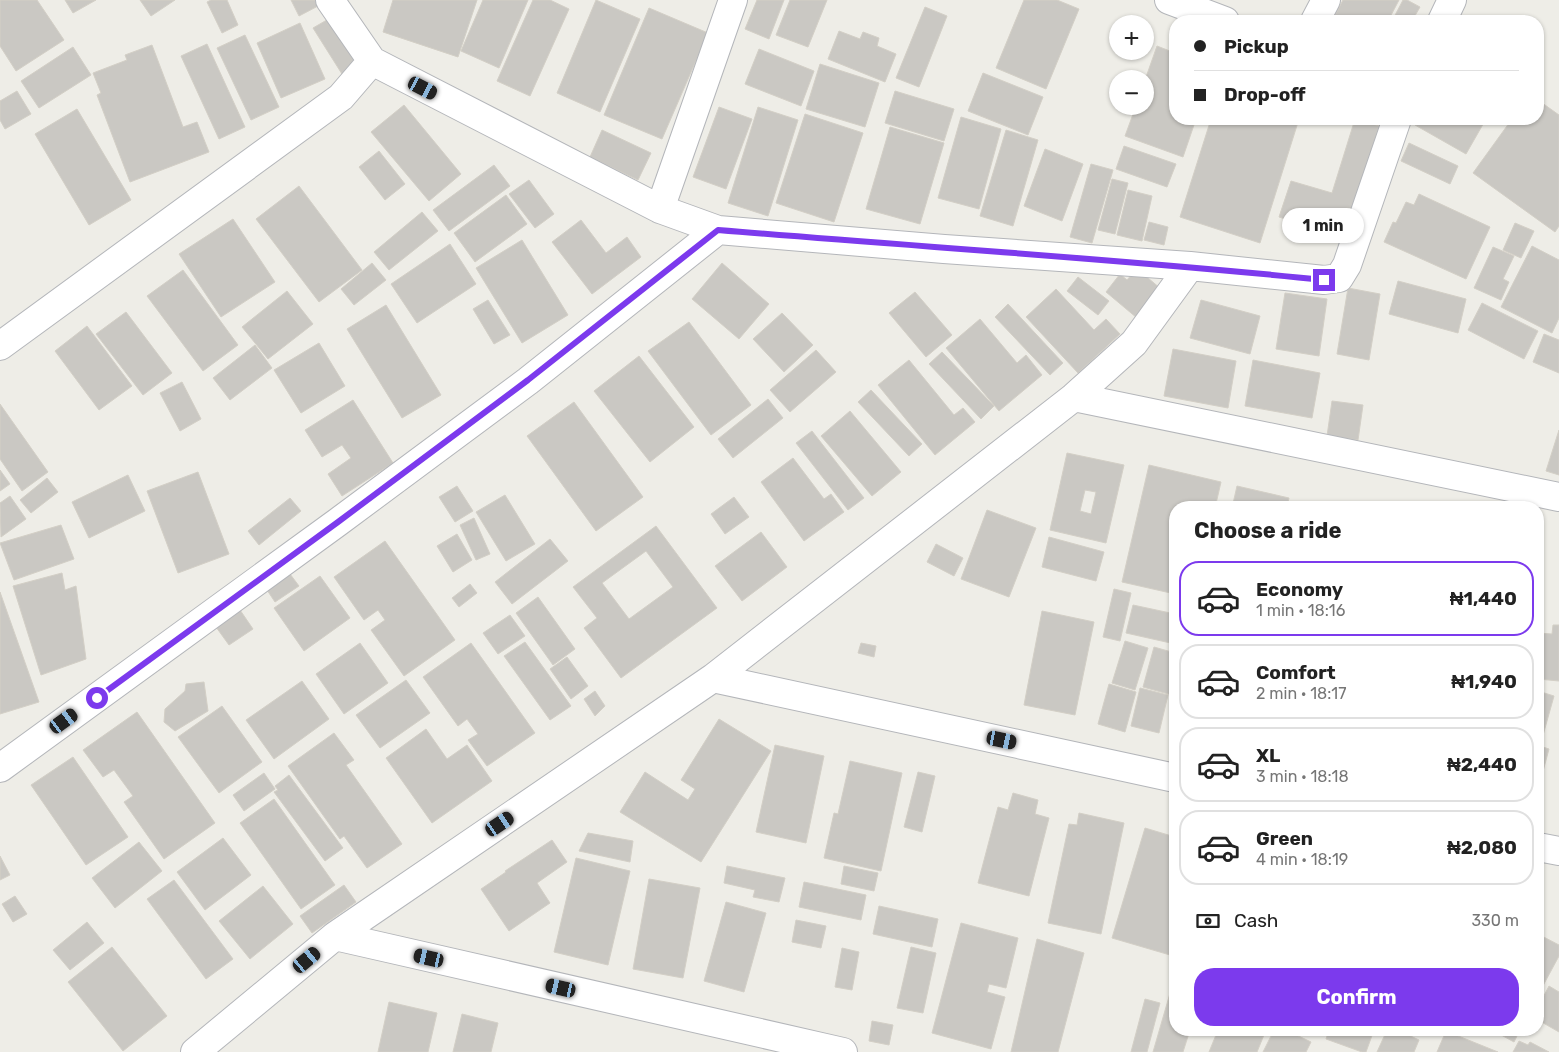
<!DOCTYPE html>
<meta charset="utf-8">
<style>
:root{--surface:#fff;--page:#f6f6f6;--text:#222;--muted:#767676;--line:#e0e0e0;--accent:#7c3aed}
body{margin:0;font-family:Rubik,sans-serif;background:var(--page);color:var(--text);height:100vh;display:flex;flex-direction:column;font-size:19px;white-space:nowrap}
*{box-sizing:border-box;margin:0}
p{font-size:16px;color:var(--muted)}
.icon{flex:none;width:28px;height:28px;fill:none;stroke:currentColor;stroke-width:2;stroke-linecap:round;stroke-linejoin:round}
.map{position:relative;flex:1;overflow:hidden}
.drawer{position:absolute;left:1169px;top:501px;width:375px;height:535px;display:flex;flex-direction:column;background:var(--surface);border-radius:20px;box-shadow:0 1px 4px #0004}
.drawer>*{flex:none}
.top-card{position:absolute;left:1169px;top:15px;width:375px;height:110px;border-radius:20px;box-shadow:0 1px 4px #0004;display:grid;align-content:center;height:110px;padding:0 25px;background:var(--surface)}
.controls{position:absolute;left:1109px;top:15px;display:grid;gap:10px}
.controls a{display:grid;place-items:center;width:45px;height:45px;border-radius:50%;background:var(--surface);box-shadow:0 1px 4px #0004;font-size:25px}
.end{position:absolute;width:22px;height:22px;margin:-11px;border:6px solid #7c3aed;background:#fff;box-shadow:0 0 0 2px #fff}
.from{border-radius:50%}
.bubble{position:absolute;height:35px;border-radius:18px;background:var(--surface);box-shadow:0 1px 4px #0004;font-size:16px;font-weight:700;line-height:35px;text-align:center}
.car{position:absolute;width:15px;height:30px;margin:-15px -8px;border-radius:6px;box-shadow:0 0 4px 1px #0007;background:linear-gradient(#222 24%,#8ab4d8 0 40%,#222 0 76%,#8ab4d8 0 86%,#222 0)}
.top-card b{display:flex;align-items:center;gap:18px;height:48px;font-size:19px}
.top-card b+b{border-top:1px solid var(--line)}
.top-card i{width:12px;height:12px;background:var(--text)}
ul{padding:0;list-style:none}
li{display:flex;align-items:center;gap:15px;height:75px;margin:0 10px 8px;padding:0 15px;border:2px solid var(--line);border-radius:20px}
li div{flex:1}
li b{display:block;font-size:19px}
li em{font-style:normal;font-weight:700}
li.current{border-color:var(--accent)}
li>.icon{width:45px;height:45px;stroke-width:1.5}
h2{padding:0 25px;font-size:22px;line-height:60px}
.pay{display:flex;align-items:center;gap:12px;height:55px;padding:0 25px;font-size:19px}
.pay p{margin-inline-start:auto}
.button{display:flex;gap:10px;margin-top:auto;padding:10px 25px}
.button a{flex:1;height:58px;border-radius:20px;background:var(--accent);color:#fff;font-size:20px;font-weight:700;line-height:58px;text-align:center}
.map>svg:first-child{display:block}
</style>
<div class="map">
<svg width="1559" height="1052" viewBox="0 0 1559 1052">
<rect width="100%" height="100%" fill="#eeede7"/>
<path fill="#cac8c3" stroke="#d3cfc6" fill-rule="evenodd" d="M0 0H37L64 40 16 71 0 46Z
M65 0H96L73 13Z
M140 0H175L151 16Z
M211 0H227L238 25 222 33 207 2Z
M291 0H315L318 6 299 16Z
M393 0H477L458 57 383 32Z
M483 0H528L499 68 461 51Z
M533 0H550L569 9 530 96 497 81Z
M596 0 640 19 600 112 557 93Z
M757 0H784L769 39 745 29Z
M790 0H827L808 47 776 35Z
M1024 0H1057L1079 9 1046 89 996 68Z
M1343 0H1399L1388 21H1332Z
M1403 0H1407L1420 7 1412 21H1392Z
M925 7 947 16 919 87 896 78Z
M649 8 708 33 662 139 604 115Z
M1509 16 1516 21H1506Z
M332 17 360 63 342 74 313 28Z
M300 23 325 79 281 98 257 43Z
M839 31 860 39 863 32 879 38 877 46 896 54 885 82 828 59Z
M245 35 279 107 251 120 217 48Z
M207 44 245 127 219 139 181 56Z
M152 45 183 127 197 122 209 152 130 182 97 95 101 93 93 73 127 60 125 55Z
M1157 46 1175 53V119H1196L1183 157 1125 136 1136 106H1145V80Z
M73 47 91 75 39 108 21 81Z
M759 49 814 71 801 106 745 84Z
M820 64 879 83 865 127 806 109Z
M983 73 1043 97 1028 135 968 111Z
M17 91 31 114 5 129 0 120V101Z
M895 91 954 109 944 141 885 123Z
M1538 100 1559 115V226L1555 232 1473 173 1512 119H1538Z
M404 105 461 174 429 201 371 132Z
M719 107 752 119 726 189 693 177Z
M758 107 798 120 768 216 728 203Z
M77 109 131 200 89 225 35 134Z
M805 114 863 133 834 222 776 203Z
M961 117 1001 129 979 209 938 198Z
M1211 119H1299L1260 243 1180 217Z
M1355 119 1379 126 1344 238 1279 217 1291 181 1332 193Z
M1419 119H1486L1466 154 1415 125Z
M890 127 944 143 920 224 866 209Z
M602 130 651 153 638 180 590 157Z
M1006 130 1038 140 1013 226 980 216Z
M1409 143 1458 166 1450 184 1401 161Z
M1124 146 1176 164 1167 187 1116 169Z
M1045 149 1083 164 1062 221 1024 206Z
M379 151 405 184 385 200 359 167Z
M1091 164 1113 170 1092 243 1070 237Z
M494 165 510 186 449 231 433 210Z
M1112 179 1128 183 1115 234 1098 230Z
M529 180 554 214 535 228 509 194Z
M299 186 362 270 319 302 256 219Z
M1128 190 1152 196 1142 241 1117 235Z
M1419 194 1490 227 1466 279 1384 242 1393 222 1396 223 1406 202 1414 205Z
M506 195 527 224 475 262 454 233Z
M422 212 438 231 389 270 374 252Z
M233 219 275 282 221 317 179 254Z
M581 220 606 253 627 237 641 257 592 294 552 242Z
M1149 222 1168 227 1164 245 1144 240Z
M1515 223 1534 231 1521 258 1503 250Z
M522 240 568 315 522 343 476 268Z
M450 244 476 284 417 323 391 284Z
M1532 246 1559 260V318L1552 333 1501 307Z
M1493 247 1514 256 1503 279 1509 282 1501 300 1474 288Z
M372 263 386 280 354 305 341 289Z
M722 263 769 304 739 339 692 299Z
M183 270 238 345 203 371 147 296Z
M1141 272 1161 289 1137 318 1106 292 1120 274 1127 280 1133 273 1137 277Z
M1078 277 1109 301 1098 315 1067 291Z
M1398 281 1466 299 1458 333 1389 314Z
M1348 288 1380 294 1369 360 1337 354Z
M1056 289 1094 330 1106 319 1120 334 1078 373 1026 317Z
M287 291 313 324 268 359 242 327Z
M915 292 952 335 926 357 889 313Z
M1285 293 1327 299 1319 356 1276 349Z
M488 300 510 335 494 344 473 309Z
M1201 300 1260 316 1250 354 1190 338Z
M1482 303 1538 331 1524 359 1468 330Z
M1008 304 1063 363 1050 375 995 317Z
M386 305 441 395 402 418 347 329Z
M126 312 172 373 143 395 96 334Z
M782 313 813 345 784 372 753 339Z
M980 319 1017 363 1026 355 1042 375 999 411 946 348Z
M689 322 751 405 711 435 648 351Z
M87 326 132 386 99 410 55 351Z
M1544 334 1559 340V373L1533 362Z
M319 343 345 386 301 413 274 370Z
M255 345 272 368 230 400 213 378Z
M1173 349 1236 361 1228 408 1164 396Z
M816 350 836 372 790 412 770 390Z
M942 352 994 406 981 419 929 364Z
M639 356 694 427 650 462 594 391Z
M909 360 954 415 963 408 975 422 935 455 878 385Z
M1253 360 1320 373 1312 418 1245 406Z
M182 382 201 419 180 431 160 393Z
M871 390 922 444 909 456 858 402Z
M768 399 783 418 733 458 718 439Z
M353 400 393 463 342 496 328 474 351 458 342 445 322 457 305 430Z
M1332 401 1363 405 1358 440 1327 436Z
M574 402 643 497 596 531 527 436Z
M0 404 48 472 22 491 0 459Z
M850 411 901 472 872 496 821 436Z
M1559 430V475L1546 471Z
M812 431 864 498 848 510 796 443Z
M1067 453 1124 465 1106 543 1050 530ZM1085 490 1096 492 1091 514 1080 511Z
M793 458 824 499 831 494 844 512 804 541 761 482Z
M1149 465 1221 482 1215 508H1175V594L1122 582Z
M0 470 10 484 0 491Z
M198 472 229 554 178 573 147 491Z
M128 475 145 511 89 538 72 502Z
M47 478 58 492 31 513 20 500Z
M457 486 473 511 455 522 439 497Z
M1237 486 1289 498 1287 508H1232Z
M505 495 535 544 506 561 476 512Z
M10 496 26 519 1 537 0 503Z
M734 497 749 517 725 534 711 514Z
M290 498 301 511 259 545 248 531Z
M987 510 1036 528 1009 597 961 579Z
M474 518 490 554 476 560 460 525Z
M61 525 74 559 14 580 0 543Z
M656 526 717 608 621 678 584 628 597 618 573 587ZM646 551 673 587 629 619 602 583Z
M761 532 787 567 742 601 715 566Z
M457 534 472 560 453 572 437 546Z
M1049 537 1104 552 1096 581 1042 567Z
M550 539 568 561 512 604 495 582Z
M385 541 455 640 404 676 371 630 385 620 378 610 364 620 334 577Z
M936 544 963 558 954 576 927 562Z
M62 573 65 590 76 586 86 659 41 675 13 586Z
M290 574 299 586 275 602 267 590Z
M320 576 350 618 304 651 274 608Z
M470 584 477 593 459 607 452 598Z
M1114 589 1131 593 1120 641 1103 637Z
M0 592 39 702 0 714Z
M538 597 575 649 553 665 516 613Z
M1133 605 1175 614V644L1126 633Z
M240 610 253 629 229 645 216 627Z
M1042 611 1094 622 1075 715 1024 705Z
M510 615 525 636 498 654 483 633Z
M1553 625H1559V681L1538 679V633L1552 634Z
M1125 641 1148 648 1135 690 1112 683Z
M525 642 571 706 550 720 504 656Z
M360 643 388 683 344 714 316 674Z
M471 643 535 733 487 766 468 740 478 734 467 719 458 726 423 677Z
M861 643 876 646 874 657 858 653Z
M1154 647 1175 653V684L1172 695 1143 687Z
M567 657 588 686 571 699 550 669Z
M406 680 430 713 380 748 356 715Z
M302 681 329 719 274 759 246 720Z
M204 682 208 711 175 731 164 722 165 709 185 691 186 684Z
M1109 684 1136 692 1125 732 1098 724Z
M1140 688 1168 695 1159 733 1131 726Z
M595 691 605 706 595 716 584 699Z
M1538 691 1554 696 1540 746 1549 749 1538 790Z
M222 706 262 762 219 793 178 737Z
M137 712 215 823 164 859 124 802 133 796 114 770 103 777 83 750Z
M719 719 771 751 701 862 620 812 645 772 688 800 695 789 681 780Z
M426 729 447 759 467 745 492 781 432 823 386 758Z
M334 733 354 760 346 765 402 844 367 868 344 836 340 839 288 766Z
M775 745 824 756 806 843 756 832Z
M73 757 128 837 86 865 31 785Z
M850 761 902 773 881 871 824 858 834 813 838 814Z
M918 772 935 776 922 832 904 827Z
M264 773 275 789 244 811 233 795Z
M289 775 343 848 325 861 274 792 278 790 275 786Z
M1013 793 1038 800 1035 814 1049 818 1029 896 978 883 998 807 1008 810Z
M274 799 335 885 301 909 240 823Z
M1079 813 1124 823 1101 934 1048 923 1069 824 1077 825Z
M1145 828 1175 837V938L1170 955 1112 938Z
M588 833 633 841 630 862 579 851Z
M223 838 251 875 205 910 177 872Z
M552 840 567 862 537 883 550 903 509 931 481 889 506 872 505 871Z
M139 842 162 871 115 908 92 878Z
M0 856 10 875 0 880Z
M576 858 630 871 608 965 554 952Z
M727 866 785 878 779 902 753 897 755 890 724 883Z
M844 866 878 873 874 891 841 884Z
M649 879 700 888 683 978 633 969Z
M174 880 233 959 206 979 147 899Z
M804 882 866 895 861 920 799 907Z
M344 885 356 902 312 933 300 916Z
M263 886 293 924 250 959 219 921Z
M15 896 27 914 13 922 2 904Z
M726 902 766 913 744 992 704 981Z
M879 906 938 919 932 947 873 934Z
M796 920 826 926 821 948 792 942Z
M87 922 104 943 70 970 53 950Z
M961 923 1018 938 1006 988 989 984 987 992 1005 997 991 1049 932 1033Z
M1538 934 1559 945V956L1538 995Z
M1037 939 1084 953 1058 1052H1011Z
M112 947 167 1016 123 1051 68 982Z
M911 947 936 953 923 1013 897 1008Z
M842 948 859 952 852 990 835 987Z
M1175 976V1030H1190L1183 1052H1153Z
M1549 986 1559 992V1032L1538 1020V1007Z
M1145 999 1160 1003 1147 1052H1131Z
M389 1002 437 1013 428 1052H378Z
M462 1014 498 1023 491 1052H453Z
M872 1021 893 1025 889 1045 869 1041Z
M1218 1030H1266L1257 1052H1209Z
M1274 1030H1286L1311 1042 1306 1052H1263Z
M1329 1030H1374L1366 1052H1362L1326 1039Z
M1387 1030H1398L1419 1040 1414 1052H1377Z
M1492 1030H1520L1514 1042Z
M1446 1031 1498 1052H1437Z
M1519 1041 1528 1045 1530 1042 1549 1052H1513Z"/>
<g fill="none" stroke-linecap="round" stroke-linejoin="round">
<g stroke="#b4b6ba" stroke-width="30">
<path id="street" d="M330 0 372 61 660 209 718 230 944 249 1190 266 1324 280 1339 278 1347 265 1397 119
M1169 0 1225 21
M1315 21 1326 0
M1442 21 1452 0
M660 209 733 0
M0 346 341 97 372 61
M1074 397 1559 497
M713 678 1175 778
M0 768 338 522 528 381 718 230
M1538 847 1559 851
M335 936 843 1052
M195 1052 335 936 713 678 1074 397 1134 343 1190 266"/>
</g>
<use href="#street" stroke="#fff" stroke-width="28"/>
</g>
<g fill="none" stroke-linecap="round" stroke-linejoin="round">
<path stroke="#7c3aed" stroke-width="6" d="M97 698 338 522 528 380 718 230C920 247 1122 259 1324 280"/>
</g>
</svg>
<div class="controls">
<a>+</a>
<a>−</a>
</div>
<i class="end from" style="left:97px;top:698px"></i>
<i class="end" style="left:1324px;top:280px"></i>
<div class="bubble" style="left:1282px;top:208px;width:82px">1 min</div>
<i class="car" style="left:423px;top:88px;rotate:117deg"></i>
<i class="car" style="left:64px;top:721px;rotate:54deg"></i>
<i class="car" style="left:1002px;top:740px;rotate:102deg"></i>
<i class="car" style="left:500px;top:824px;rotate:56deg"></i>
<i class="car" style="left:429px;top:958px;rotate:283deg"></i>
<i class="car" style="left:307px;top:960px;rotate:50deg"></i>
<i class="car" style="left:561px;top:988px;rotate:283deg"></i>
<div class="top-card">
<b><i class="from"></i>Pickup</b>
<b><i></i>Drop-off</b>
</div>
<section class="drawer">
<h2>Choose a ride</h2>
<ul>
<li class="current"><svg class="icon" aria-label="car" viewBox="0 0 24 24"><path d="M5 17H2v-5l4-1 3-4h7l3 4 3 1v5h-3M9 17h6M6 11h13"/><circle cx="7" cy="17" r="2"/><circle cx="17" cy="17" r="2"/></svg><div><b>Economy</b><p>1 min · 18:16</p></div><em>₦1,440</em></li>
<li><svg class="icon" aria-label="car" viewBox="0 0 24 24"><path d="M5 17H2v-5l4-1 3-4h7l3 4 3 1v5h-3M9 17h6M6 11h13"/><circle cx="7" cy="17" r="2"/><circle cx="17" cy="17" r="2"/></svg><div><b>Comfort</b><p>2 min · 18:17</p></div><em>₦1,940</em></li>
<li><svg class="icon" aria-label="car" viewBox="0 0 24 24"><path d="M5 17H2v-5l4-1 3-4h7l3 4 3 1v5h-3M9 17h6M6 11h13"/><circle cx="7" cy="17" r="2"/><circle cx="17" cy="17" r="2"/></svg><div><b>XL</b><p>3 min · 18:18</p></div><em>₦2,440</em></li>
<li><svg class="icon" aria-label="car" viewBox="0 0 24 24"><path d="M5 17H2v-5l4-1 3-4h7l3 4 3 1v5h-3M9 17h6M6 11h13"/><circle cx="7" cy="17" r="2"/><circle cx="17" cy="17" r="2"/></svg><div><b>Green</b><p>4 min · 18:19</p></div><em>₦2,080</em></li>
</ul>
<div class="pay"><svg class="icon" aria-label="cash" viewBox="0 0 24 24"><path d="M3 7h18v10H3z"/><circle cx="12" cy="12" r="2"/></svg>Cash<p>330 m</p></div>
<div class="button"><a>Confirm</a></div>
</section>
</div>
